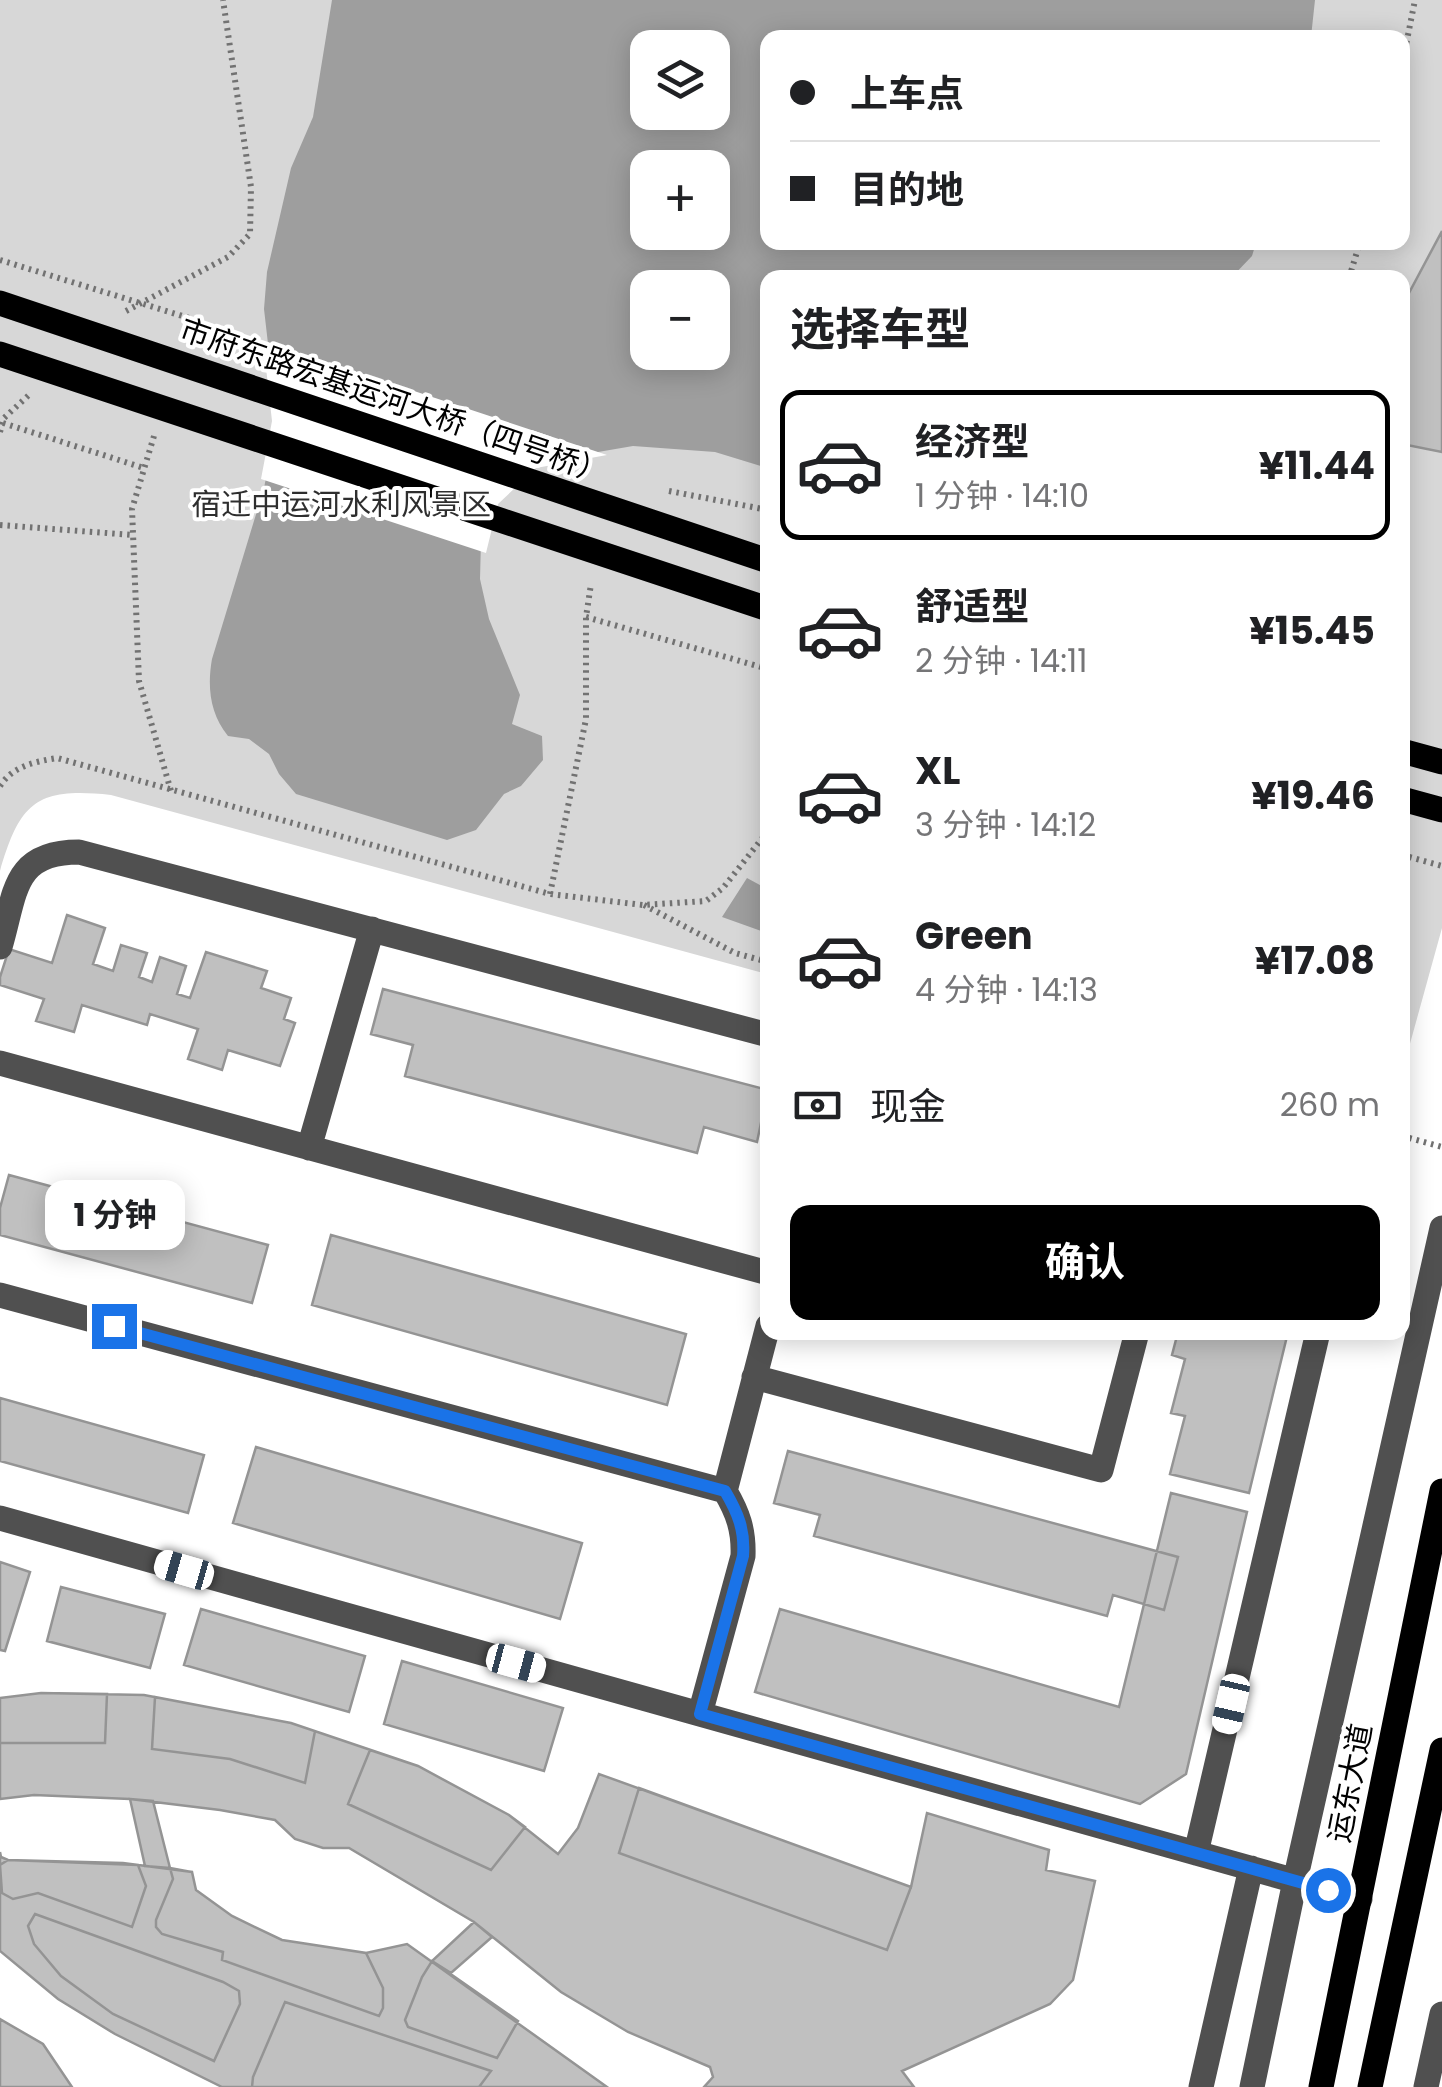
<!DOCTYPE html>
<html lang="zh">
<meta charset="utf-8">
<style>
:root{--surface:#fff;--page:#f6f6f6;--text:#202124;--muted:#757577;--line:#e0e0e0;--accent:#000}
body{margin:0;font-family:Poppins,"Noto Sans SC",sans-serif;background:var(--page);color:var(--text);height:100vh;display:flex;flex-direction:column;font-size:38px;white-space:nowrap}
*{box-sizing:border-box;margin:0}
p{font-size:32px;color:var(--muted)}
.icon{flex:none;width:55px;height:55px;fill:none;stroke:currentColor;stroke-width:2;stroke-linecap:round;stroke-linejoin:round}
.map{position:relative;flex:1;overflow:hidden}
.sheet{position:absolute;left:760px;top:270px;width:650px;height:1070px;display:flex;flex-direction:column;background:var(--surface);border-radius:20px;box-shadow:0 5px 25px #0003}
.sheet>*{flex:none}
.banner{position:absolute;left:760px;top:30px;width:650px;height:220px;border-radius:20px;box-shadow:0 5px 25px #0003;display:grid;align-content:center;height:220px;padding:0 30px;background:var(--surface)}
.fabs{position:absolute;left:630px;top:30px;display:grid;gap:20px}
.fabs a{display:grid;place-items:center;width:100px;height:100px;border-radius:20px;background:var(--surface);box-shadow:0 5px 25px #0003;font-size:50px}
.end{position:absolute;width:45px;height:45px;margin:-22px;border:12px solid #1a73e8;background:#fff;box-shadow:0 0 0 5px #fff}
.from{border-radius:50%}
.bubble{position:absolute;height:70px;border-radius:20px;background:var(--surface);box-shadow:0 5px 25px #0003;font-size:32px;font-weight:700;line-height:70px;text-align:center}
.car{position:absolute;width:30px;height:60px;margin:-30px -15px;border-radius:12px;box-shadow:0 0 8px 2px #0007;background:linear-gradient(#fff 24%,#345 0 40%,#fff 0 76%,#345 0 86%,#fff 0)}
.banner b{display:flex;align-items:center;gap:35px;height:95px;font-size:38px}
.banner b+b{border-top:2px solid var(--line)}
.banner i{width:25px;height:25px;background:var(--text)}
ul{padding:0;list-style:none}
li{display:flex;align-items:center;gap:30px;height:150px;margin:0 20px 15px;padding:0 10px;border:5px solid transparent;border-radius:20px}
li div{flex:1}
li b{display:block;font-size:38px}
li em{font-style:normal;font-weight:700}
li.on{border-color:var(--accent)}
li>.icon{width:90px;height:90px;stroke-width:1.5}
h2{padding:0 30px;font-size:45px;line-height:120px}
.pay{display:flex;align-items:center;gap:25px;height:110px;padding:0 30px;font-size:38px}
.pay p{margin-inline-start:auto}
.button{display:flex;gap:20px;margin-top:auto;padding:20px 30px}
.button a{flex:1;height:115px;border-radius:20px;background:var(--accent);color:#fff;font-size:40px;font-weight:700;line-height:115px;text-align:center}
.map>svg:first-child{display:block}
</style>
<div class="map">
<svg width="1442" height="2087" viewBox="0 0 1442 2087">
<rect width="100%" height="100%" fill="#fff"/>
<path fill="#d7d7d7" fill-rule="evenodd" d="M0 0H1442V928L1403 1069 1402 278H768L767 974 111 795C37 787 20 802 0 871ZM768 38H1402V242H768ZM648 48H712V112H648ZM648 168H712V232H648ZM648 288H712V352H648Z"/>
<path fill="#9e9e9e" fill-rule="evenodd" d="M332 0H1315L1311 37 768 38V242L1256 243 1252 256 1231 278H768L767 468 715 452 633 446 534 463 494 501 481 540 480 579 489 619 520 695 512 724 542 736 543 760 521 786 504 794 476 830 447 840 296 794 279 774 269 754 249 739 228 736C210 714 207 687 212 659L264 488 277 422 264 309 267 272 291 168 313 117ZM648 48H712V112H648ZM648 168H712V232H648ZM648 288H712V352H648Z
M747 878 767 889V933L722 917Z"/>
<path fill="#fff" d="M263 341 607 455 536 468 498 504 486 553 261 479 272 421Z"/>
<path fill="#c0c0c0" stroke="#949494" stroke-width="2.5" d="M1442 231V452L1402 444V290L1409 293Z
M67 915 105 928 93 964 113 971 121 945 147 953 139 977 152 982 160 957 186 966 177 994 190 998 206 952 267 971 261 988 291 998 284 1019 295 1023 280 1066 228 1050 222 1070 188 1059 198 1029 150 1014 147 1025 82 1005 74 1032 36 1021 44 999 0 985V977L9 949 52 963Z
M383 989 768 1090 757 1142 704 1127 697 1153 405 1076 413 1045 371 1034Z
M9 1175 268 1245 252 1303 0 1235V1208Z
M331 1235 686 1334 667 1405 312 1305Z
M1178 1332H1288L1249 1493 1170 1474 1185 1416 1171 1413 1185 1359 1172 1355Z
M0 1398 204 1455 188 1513 0 1461Z
M256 1447 582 1543 560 1619 233 1523Z
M788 1451 1178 1557 1164 1610 1113 1595 1107 1616 814 1536 820 1515 774 1503Z
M1171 1493 1247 1512 1186 1774 1140 1804 755 1692 780 1609 1119 1707Z
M0 1562 30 1572 5 1651 0 1650Z
M61 1587 165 1614 150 1668 47 1641Z
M201 1609 365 1656 349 1712 184 1665Z
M402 1661 563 1708 544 1771 384 1724Z
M41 1693 144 1695 291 1723 418 1766 509 1815 558 1854 578 1828 599 1774 911 1887 927 1813 1049 1850 1046 1870 1095 1881 1073 1980 1050 2004 902 2071 914 2087H704L713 2077 710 2067 628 2032 561 1992 474 1922 349 1848H323L295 1839 275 1820 220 1810 130 1799 34 1795 0 1799V1698Z
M41 1693 107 1694 105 1743H0V1698Z
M155 1697 291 1723 315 1731 305 1783 230 1759 152 1749Z
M370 1750 418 1766 509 1815 525 1827 491 1870 348 1804Z
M639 1788 911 1887 887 1950 619 1853Z
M130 1799 153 1801 170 1868 145 1866Z
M0 1852 1 1857 8 1860 123 1863 192 1872 196 1890 232 1916 282 1940 366 1953 407 1944 607 2087H222L115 2034 58 1999 0 1951Z
M8 1860 138 1865 146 1886 132 1927 38 1893 13 1899 2 1893 0 1865Z
M170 1868 192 1872 196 1890 232 1916 282 1940 366 1953 383 1988V2008L379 2016 222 1960 223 1952 162 1934 156 1927V1920L173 1879Z
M35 1914 223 1982 239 1991 240 2004 214 2061 113 2014 61 1976 34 1944 28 1926Z
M474 1922 492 1937 451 1973 432 1961Z
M432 1961 518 2021 497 2058 408 2027 405 2020 422 1977Z
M285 2002 491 2071 479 2087H252L253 2077Z
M0 2019 43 2044 72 2087H0Z"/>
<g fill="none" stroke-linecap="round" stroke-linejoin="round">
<path stroke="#727272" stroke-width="6" stroke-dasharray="2.5 5" stroke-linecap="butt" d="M1402 65 1415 0
M0 260 189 318 185 333
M1349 278 1360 242
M126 311 228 257 250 234 251 187 223 0
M3 423 144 468
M0 432 4 418 30 394
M154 436 132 509 139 681 171 791
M669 491 768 510
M0 525 133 535
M586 617 768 669
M0 786C13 766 34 762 57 758L550 894 643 905 706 901 723 888 768 831
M1402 855 1442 866
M550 894 586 719V617L591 584
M644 905 735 953 768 962
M1402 1136 1442 1147"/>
<path stroke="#505050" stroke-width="25" d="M0 947C16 893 12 852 79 852L768 1035
M0 1063 768 1273
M309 1148 372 929
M0 1295 725 1491 768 1326
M754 1377 1101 1470 1137 1332
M0 1518 1360 1899
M700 1714 743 1556C744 1530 738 1513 725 1491
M1196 1853 1318 1332
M1201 2087 1251 1868
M1252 2087 1295 1881 1442 1228
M1426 2087 1442 2014"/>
<path stroke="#000" stroke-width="25" d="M0 303 768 561
M0 354 768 609
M1402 751 1442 762
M1402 799 1442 810
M1321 2087 1442 1491
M1370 2087 1442 1750"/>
</g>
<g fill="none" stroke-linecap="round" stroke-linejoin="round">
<path stroke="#1a73e8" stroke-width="12" d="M114 1326 725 1491C738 1513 745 1530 743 1556L700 1714 1328 1890"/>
</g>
<g text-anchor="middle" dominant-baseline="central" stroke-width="8" stroke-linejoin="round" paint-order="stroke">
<g font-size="30" fill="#000" stroke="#fff">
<text transform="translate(394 401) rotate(19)">市府东路宏基运河大桥（四号桥）</text>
<text transform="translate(1350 1783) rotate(-79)">运东大道</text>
</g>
<g font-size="30" fill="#2e2e2e" stroke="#fff">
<text x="341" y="504">宿迁中运河水利风景区</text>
</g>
</g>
</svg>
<div class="fabs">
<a><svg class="icon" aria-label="layers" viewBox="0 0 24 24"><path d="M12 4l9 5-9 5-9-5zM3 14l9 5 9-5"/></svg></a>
<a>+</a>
<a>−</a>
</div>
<i class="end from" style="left:1328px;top:1890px"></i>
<i class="end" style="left:114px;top:1326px"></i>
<div class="bubble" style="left:45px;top:1180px;width:140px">1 分钟</div>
<i class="car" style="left:184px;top:1570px;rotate:286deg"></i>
<i class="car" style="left:516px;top:1663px;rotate:105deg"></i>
<i class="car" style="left:1231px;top:1704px;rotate:193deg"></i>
<div class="banner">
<b><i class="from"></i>上车点</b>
<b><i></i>目的地</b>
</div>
<section class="sheet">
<h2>选择车型</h2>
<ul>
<li class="on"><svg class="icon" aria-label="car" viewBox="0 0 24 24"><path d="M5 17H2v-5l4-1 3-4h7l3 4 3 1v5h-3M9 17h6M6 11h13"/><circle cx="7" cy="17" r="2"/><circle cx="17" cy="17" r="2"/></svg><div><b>经济型</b><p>1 分钟 · 14:10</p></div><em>¥11.44</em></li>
<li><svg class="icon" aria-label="car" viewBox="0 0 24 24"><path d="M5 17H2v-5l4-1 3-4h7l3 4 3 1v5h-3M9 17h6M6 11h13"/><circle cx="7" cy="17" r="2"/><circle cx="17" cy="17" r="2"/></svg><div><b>舒适型</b><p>2 分钟 · 14:11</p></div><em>¥15.45</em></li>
<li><svg class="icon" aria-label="car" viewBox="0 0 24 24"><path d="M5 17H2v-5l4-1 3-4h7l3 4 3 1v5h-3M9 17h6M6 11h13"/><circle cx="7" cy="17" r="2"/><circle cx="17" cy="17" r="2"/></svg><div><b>XL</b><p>3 分钟 · 14:12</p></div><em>¥19.46</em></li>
<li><svg class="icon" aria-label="car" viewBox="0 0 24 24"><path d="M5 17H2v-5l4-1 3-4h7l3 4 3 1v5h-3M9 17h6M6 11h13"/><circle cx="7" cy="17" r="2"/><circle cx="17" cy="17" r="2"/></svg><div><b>Green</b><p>4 分钟 · 14:13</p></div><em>¥17.08</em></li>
</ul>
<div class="pay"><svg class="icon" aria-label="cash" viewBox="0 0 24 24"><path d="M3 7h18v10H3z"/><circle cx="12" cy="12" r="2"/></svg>现金<p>260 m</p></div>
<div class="button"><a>确认</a></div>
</section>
</div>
